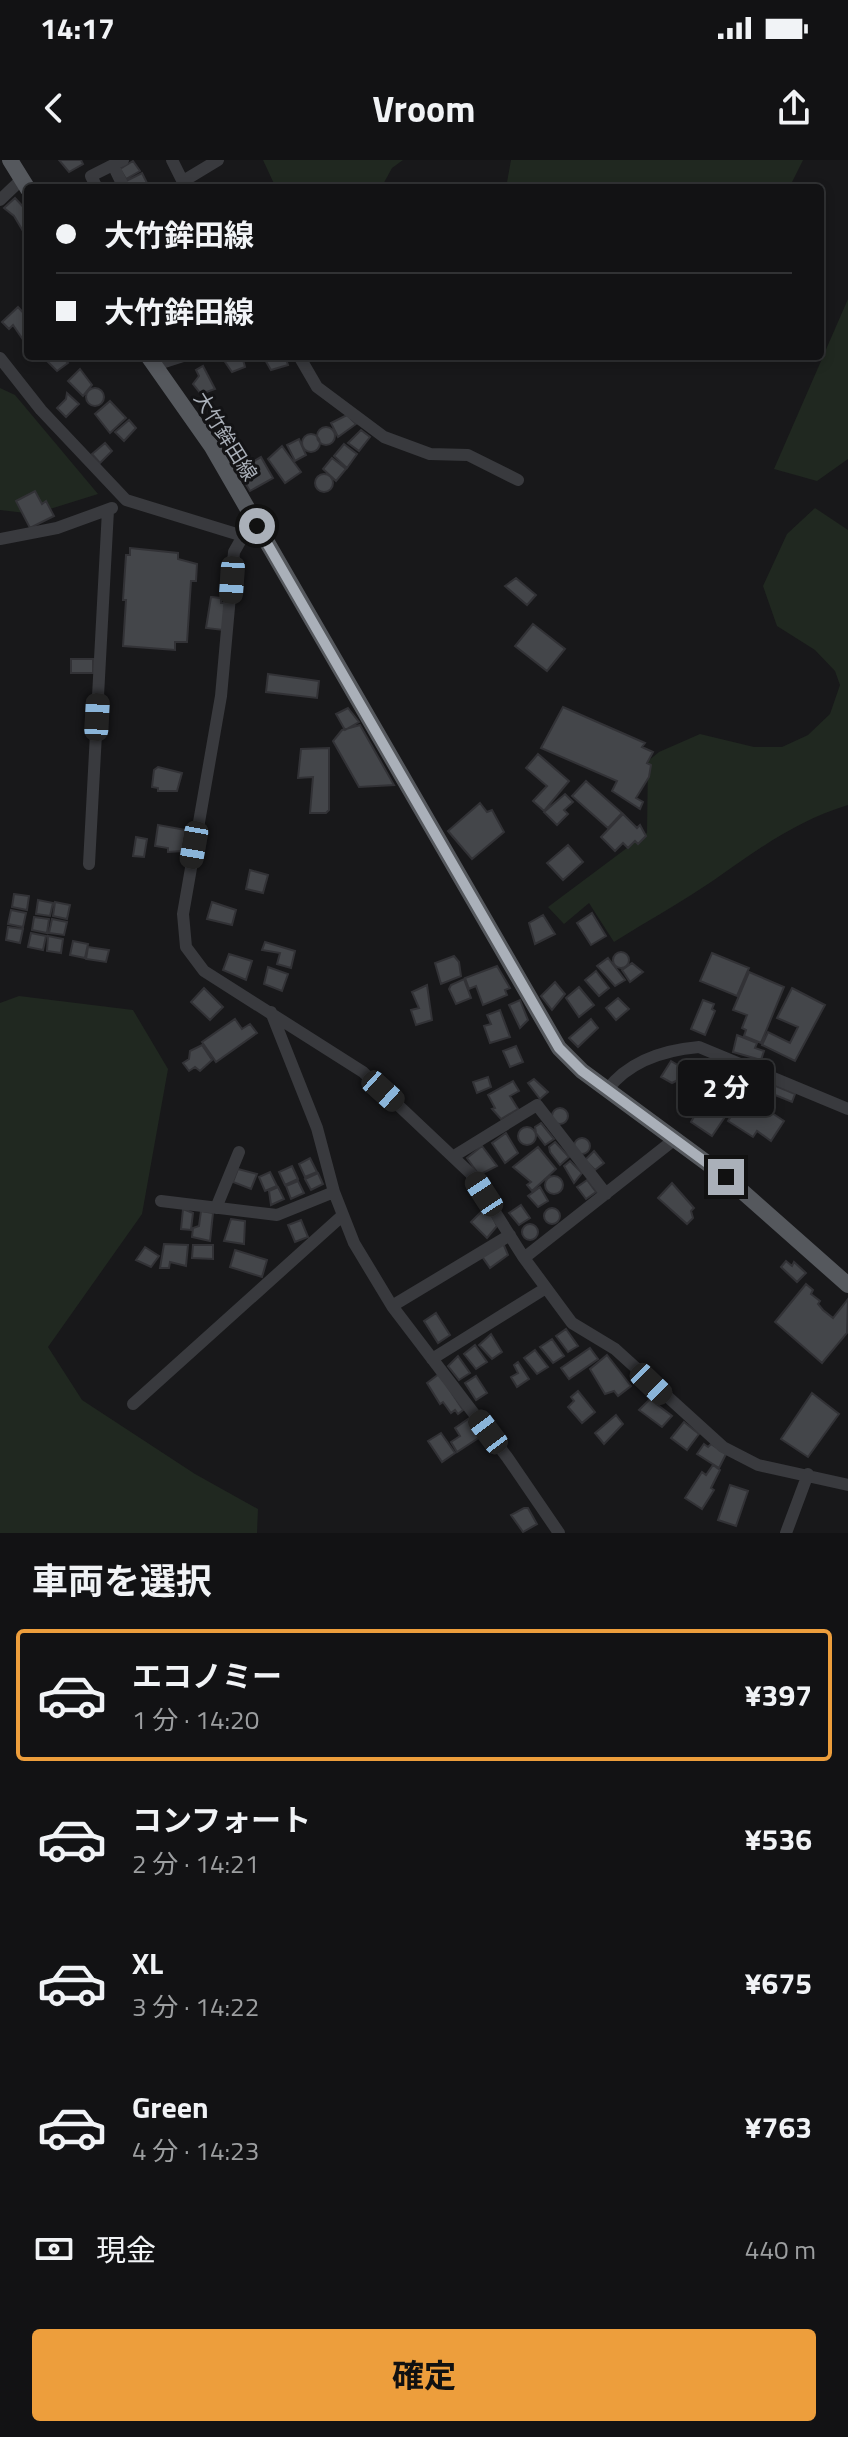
<!DOCTYPE html>
<html lang="ja">
<meta charset="utf-8">
<style>
:root{--surface:#121214;--page:#1f2022;--text:#f1f3f6;--muted:#9c9ea0;--line:#313234;--accent:#ed9e3c}
body{margin:0;font-family:"Titillium Web","Noto Sans JP",sans-serif;background:var(--page);color:var(--text);height:100vh;display:flex;flex-direction:column;font-size:30px;white-space:nowrap}
*{box-sizing:border-box;margin:0}
p{font-size:26px;color:var(--muted)}
.icon{flex:none;width:44px;height:44px;fill:none;stroke:currentColor;stroke-width:2;stroke-linecap:round;stroke-linejoin:round}
.map{position:relative;height:1373px;overflow:hidden}
.panel{display:flex;flex-direction:column;background:var(--surface);flex:1}
.panel>*{flex:none}
.hud{position:absolute;left:24px;top:24px;width:800px;height:176px;border-radius:8px;box-shadow:0 4px 12px #0003,0 0 0 2px var(--line);display:grid;align-content:center;height:176px;padding:0 32px;background:var(--surface)}
.end{position:absolute;width:36px;height:36px;margin:-18px;border:10px solid #aab0b9;background:#111;box-shadow:0 0 0 4px #111}
.from{border-radius:50%}
.bubble{position:absolute;height:56px;border-radius:8px;background:var(--surface);box-shadow:0 4px 12px #0003,0 0 0 2px var(--line);font-size:26px;font-weight:700;line-height:56px;text-align:center}
.car{position:absolute;width:24px;height:48px;margin:-24px -12px;border-radius:10px;box-shadow:0 0 6px 2px #0007;background:linear-gradient(#222 24%,#8ab4d8 0 40%,#222 0 76%,#8ab4d8 0 86%,#222 0)}
.hud b{display:flex;align-items:center;gap:28px;height:76px;font-size:30px}
.hud b+b{border-top:2px solid var(--line)}
.hud i{width:20px;height:20px;background:var(--text)}
ul{padding:0;list-style:none}
li{display:flex;align-items:center;gap:24px;height:132px;margin:0 16px 12px;padding:0 16px;border:4px solid transparent;border-radius:8px}
li div{flex:1}
li b{display:block;font-size:30px}
li em{font-style:normal;font-weight:700}
li.on{border-color:var(--accent)}
li>.icon{width:72px;height:72px;stroke-width:1.5}
h2{padding:0 32px;font-size:36px;line-height:96px}
.pay{display:flex;align-items:center;gap:20px;height:88px;padding:0 32px;font-size:30px}
.pay p{margin-inline-start:auto}
.button{display:flex;gap:16px;margin-top:auto;padding:16px 32px}
.button a{flex:1;height:92px;border-radius:8px;background:var(--accent);color:#111;font-size:32px;font-weight:700;line-height:92px;text-align:center}
.status{display:flex;justify-content:space-between;align-items:center;height:56px;padding:0 40px;background:var(--surface);direction:ltr}
.status svg{height:22px;fill:currentColor}
header{display:flex;justify-content:space-between;align-items:center;height:104px;padding:0 32px;background:var(--surface);font-size:36px;font-weight:700}
.map>svg:first-child{display:block}
</style>
<div class="status"><b>14:17</b><svg viewBox="0 0 49 12"><path d="M0 12V9h3v3zM5 12V6h3v6zM10 12V3h3v9zM15 12V0h3v12zM26 1h20v11H26zM47 4h2v5h-2z"/></svg></div>
<header><svg class="icon" aria-label="back" viewBox="0 0 24 24"><path d="M15 5l-7 7 7 7"/></svg>Vroom<svg class="icon" aria-label="share" viewBox="0 0 24 24"><path d="M12 15V3M7 8l5-5 5 5M5 13v7h14v-7"/></svg></header>
<div class="map">
<svg width="848" height="1373" viewBox="0 0 848 1373">
<rect width="100%" height="100%" fill="#18181a"/>
<path fill="#202820" d="M263 0H403L392 8 381 28H276Z
M511 0H803L789 28H506Z
M848 139V299L817 321 774 309Z
M0 228 15 235 98 334 34 354 0 350Z
M815 348 848 370V645C796 661 758 689 714 720 682 742 647 761 614 782L589 743 564 764 548 747 647 673 648 601 659 592 700 574 754 587H782L808 575 830 554 840 525 835 511 815 490 777 466 763 426 787 374Z
M19 836 133 850 168 909 142 1054 48 1187 82 1240 195 1314 258 1349 257 1373H0V843Z"/>
<path fill="#44464a" stroke="#323236" stroke-width="2" d="M59 0H81L83 4 69 12Z
M133 1 140 11 126 19 120 9Z
M142 13 149 27 128 28 124 22Z
M15 38 28 52 26 76 14 56 4 48Z
M18 147 28 158V178L24 181 13 165 9 169 2 162Z
M42 196H61L68 203 57 211Z
M221 196H242L245 207 232 212Z
M285 196 288 205 271 210 264 198Z
M203 206 215 229 201 234 193 224 199 216 196 210Z
M80 209 92 225 83 236 68 221Z
M86 237a9 9 0 1 1 18 0a9 9 0 1 1-18 0Z
M67 233 79 244 66 257 57 248 66 239Z
M110 241 126 258 110 273 95 254Z
M347 255 356 264 338 277 331 263Z
M129 260 136 268 124 281 115 272Z
M317 276a9 9 0 1 1 18 0a9 9 0 1 1-18 0Z
M361 270 370 277 359 291 348 283Z
M231 273 241 292 232 297 220 279Z
M302 283a9 9 0 1 1 18 0a9 9 0 1 1-18 0Z
M299 279 306 295 295 301 287 285Z
M105 283 112 291 100 303 92 294Z
M344 284 357 294 347 308 334 296Z
M282 286 301 312 285 323 268 299Z
M261 297 273 318 250 331 238 311Z
M332 298 346 309 336 321 323 309Z
M315 323a9 9 0 1 1 18 0a9 9 0 1 1-18 0Z
M35 331 42 344 46 341 54 356 30 368 16 341Z
M130 388 178 393V399L197 404 196 421H191L187 482H175V490L123 486 126 440H123L126 395H130Z
M516 418 536 435 527 445 505 426Z
M211 437 221 438V443H225L223 470 206 468Z
M533 464 565 489 547 511 515 486Z
M71 499H93V513H71Z
M268 514 319 521 317 538 266 532Z
M563 547 645 583 642 587 653 592 647 603 651 605 649 617 636 638 643 642 640 649 612 631 617 621 541 588Z
M348 548 359 562 345 570 336 554Z
M360 565 394 625 359 627 333 581 342 570Z
M329 588V650L326 653H310L313 617 298 618 301 589Z
M538 594 569 621 544 651 533 641 547 626 526 608Z
M158 607 182 613 177 631H158V628L152 627 154 610Z
M586 621 622 653 608 668 572 636Z
M565 634 573 642 564 650 568 654 557 665 544 652Z
M480 643 487 652 492 650 504 672 472 699 448 671Z
M623 654 637 668 640 665 646 676 638 684 635 681 628 688 623 683 615 691 601 677Z
M158 665 186 670 183 691 168 692V688L155 686Z
M136 677 147 679 144 697 133 696Z
M568 685 583 702 563 720 547 703Z
M250 710 268 715 263 733 246 729Z
M14 734 29 736 27 750 12 747Z
M38 740 53 743 50 756 36 754Z
M55 742 70 745 67 759 53 756Z
M212 742 236 750 232 765 207 759Z
M11 750 26 753 23 767 8 764Z
M592 753 606 776 591 785 577 763Z
M543 755 555 774 535 784 529 763Z
M34 757 49 759 47 773 32 770Z
M52 759 67 762 64 775 49 773Z
M8 767 23 769 20 783 6 780Z
M31 773 46 776 43 790 28 787Z
M48 776 63 779 61 793 47 791Z
M73 781 88 784 85 798 70 795Z
M265 782 295 791 291 808 277 804 280 793 262 790Z
M88 787 109 790 106 802 86 799Z
M613 800a8 8 0 1 1 16 0a8 8 0 1 1-16 0Z
M712 793 749 808 737 836 700 821Z
M229 794 252 801 246 820 223 810Z
M454 796 459 802 461 816 441 824 435 803Z
M608 798 625 820 615 826 597 806Z
M632 803 643 812 630 822 622 810Z
M497 806 510 828 505 830 507 835 483 845 476 826 469 829 465 818Z
M268 807 288 814 282 831 264 824Z
M596 811 609 828 599 836 585 820Z
M749 812 784 827 761 883 744 876 746 870 742 868 747 855 733 850Z
M464 819 471 838 456 844 449 829 451 825Z
M555 822 565 834 552 850 541 836Z
M427 825 432 860 416 865 411 850 419 848 412 832Z
M579 827 594 845 579 857 566 838Z
M204 828 223 847 210 860 191 842Z
M792 828 825 845 795 901 762 885 768 872 790 883 798 867 777 858Z
M618 838 629 849 616 860 606 848Z
M520 840 528 860 520 868 509 845Z
M703 840 714 844 712 849 715 851 705 875 691 869Z
M500 850 510 877 490 883 484 866 491 864 487 855Z
M235 859 242 869 250 864 257 873 216 902 202 882Z
M591 859 598 868 578 887 569 878Z
M737 875 757 883 755 888 764 891 761 900 733 892Z
M202 885 212 900 200 911 195 907 189 911 183 903 189 899 190 891Z
M516 886 523 902 510 907 503 891Z
M671 901 691 913 698 901 709 908 693 933 682 927 685 922 680 919 672 923 661 917Z
M488 917 491 927 477 933 473 922Z
M755 918 762 923 754 941 784 961 771 981 757 971 753 977 728 961Z
M534 919 548 932 540 939 528 923Z
M513 921 519 931 510 936 518 949 501 959 492 949 495 948 488 935Z
M766 922 795 934 792 942 763 930Z
M708 932 726 942 729 939 735 942 712 976 691 962Z
M552 956a8 8 0 1 1 16 0a8 8 0 1 1-16 0Z
M541 963 554 979 545 985 536 973 535 967Z
M518 976a9 9 0 1 1 18 0a9 9 0 1 1-18 0Z
M506 973 518 993 505 1003 492 983Z
M574 986a8 8 0 1 1 16 0a8 8 0 1 1-16 0Z
M555 982 569 997 560 1005 550 992 549 987Z
M482 986 497 1006 479 1015 467 998Z
M538 987 556 1009 532 1031 527 1025 531 1022 513 1007Z
M594 991 604 1003 595 1010 585 1000Z
M310 998 317 1012 305 1017 299 1004Z
M570 1001 582 1013 574 1023 564 1006Z
M292 1006 298 1019 285 1025 279 1012Z
M238 1009 257 1014 251 1029 233 1022Z
M270 1012 277 1026 265 1031 259 1017Z
M318 1013 323 1024 311 1030 305 1019Z
M545 1025a9 9 0 1 1 18 0a9 9 0 1 1-18 0Z
M587 1020 596 1032 586 1039 577 1027Z
M298 1021 304 1033 291 1039 286 1026Z
M672 1023 694 1048 691 1051 693 1058 687 1064 658 1038Z
M278 1027 284 1039 271 1045 269 1031Z
M540 1027 548 1041 538 1047 528 1036Z
M521 1045 530 1058 519 1065 509 1053Z
M487 1046 497 1066 487 1078 471 1062Z
M544 1056a8 8 0 1 1 16 0a8 8 0 1 1-16 0Z
M183 1049 193 1053 191 1070 181 1069Z
M201 1051 213 1053 210 1081 192 1077 193 1068 199 1066Z
M231 1059 245 1061 244 1084 224 1081Z
M301 1060 308 1077 295 1082 288 1065Z
M522 1072a8 8 0 1 1 16 0a8 8 0 1 1-16 0Z
M503 1083 508 1095 490 1108 481 1095Z
M164 1084 188 1085 186 1106 170 1102 169 1108H160Z
M193 1085H213V1099L192 1098Z
M145 1087 159 1096 151 1107 136 1100Z
M235 1090 267 1100 262 1117 230 1107Z
M786 1101 792 1106 794 1102 806 1113 797 1122 781 1107Z
M806 1124 813 1130 811 1134 820 1141 818 1144 823 1150 833 1158 848 1139 847 1173 822 1203 775 1162Z
M436 1153 450 1175 438 1183 424 1161Z
M566 1169 578 1186 568 1192 556 1176Z
M491 1174 502 1192 492 1199 479 1185Z
M552 1179 564 1196 553 1203 540 1187Z
M475 1185 487 1202 476 1209 464 1194Z
M590 1188 598 1199 569 1219 561 1208Z
M535 1190 548 1207 537 1214 524 1198Z
M607 1195 631 1226 618 1236 614 1231 605 1234 590 1209Z
M458 1196 470 1213 459 1220 448 1206Z
M518 1202 529 1219 517 1227 511 1217 518 1213 514 1205Z
M439 1214 463 1250 458 1254 455 1250 451 1253 443 1242 440 1244 427 1223Z
M476 1216 487 1233 476 1240 465 1223Z
M578 1231 595 1252 582 1263 568 1247 574 1241 571 1237Z
M812 1233 839 1254 808 1297 781 1279Z
M650 1239 672 1256 662 1267 639 1250Z
M616 1255 623 1264 604 1284 595 1273Z
M471 1257 483 1275 457 1292 451 1282 460 1276 455 1268Z
M684 1262 699 1274 687 1290 671 1278Z
M441 1273 455 1293 442 1302 428 1281Z
M704 1284 708 1287 711 1284 726 1294 719 1308 697 1294Z
M713 1305 720 1310 711 1328 714 1330 702 1349 685 1338 702 1312 706 1315Z
M730 1325 748 1331 736 1366 718 1360Z
M524 1348H528L537 1364 523 1372 511 1355Z"/>
<g fill="none" stroke-linecap="round" stroke-linejoin="round">
<path stroke="#393a3e" stroke-width="12" d="M172 0 186 28
M113 5 124 28
M185 20 218 0
M97 28 91 16 123 0
M0 40 22 19
M299 196 317 227 384 277 430 294 468 295 518 320
M0 198 41 250 126 340 243 376 247 374
M155 205 183 196
M243 376 234 392 221 536 183 754 186 787 204 811 363 912 471 1014 524 1098 572 1163 615 1189 723 1287 758 1305 848 1325
M0 379 57 368 112 348
M89 704 108 350
M271 852 317 968 334 1032 354 1083 392 1146 507 1297 559 1373
M607 930C629 901 664 890 699 887L848 949
M454 996 537 945 606 1034
M161 1041 277 1055 334 1032
M216 1048 239 992
M524 1098 675 979
M392 1146 510 1075
M432 1199 546 1128
M133 1244 343 1055
M786 1373 808 1314"/>
<path stroke="#55585d" stroke-width="16" d="M10 0 28 29
M148 196 212 287 559 888 582 911 726 1017 848 1125"/>
</g>
<g fill="none" stroke-linecap="round" stroke-linejoin="round">
<path stroke="#aab0b9" stroke-width="10" d="M257 366 559 888 582 911 726 1017"/>
</g>
<g text-anchor="middle" dominant-baseline="central" stroke-width="6" stroke-linejoin="round" paint-order="stroke">
<g font-size="20" fill="#aab0b9" stroke="#131315">
<text transform="translate(226 276) rotate(58)">大竹鉾田線</text>
</g>
</g>
</svg>
<i class="end from" style="left:257px;top:366px"></i>
<i class="end" style="left:726px;top:1017px"></i>
<div class="bubble" style="left:678px;top:900px;width:96px">2 分</div>
<i class="car" style="left:232px;top:420px;rotate:184deg"></i>
<i class="car" style="left:97px;top:557px;rotate:3deg"></i>
<i class="car" style="left:194px;top:685px;rotate:190deg"></i>
<i class="car" style="left:383px;top:931px;rotate:132deg"></i>
<i class="car" style="left:484px;top:1034px;rotate:327deg"></i>
<i class="car" style="left:651px;top:1224px;rotate:134deg"></i>
<i class="car" style="left:488px;top:1272px;rotate:323deg"></i>
<div class="hud">
<b><i class="from"></i>大竹鉾田線</b>
<b><i></i>大竹鉾田線</b>
</div>
</div>
<section class="panel">
<h2>車両を選択</h2>
<ul>
<li class="on"><svg class="icon" aria-label="car" viewBox="0 0 24 24"><path d="M5 17H2v-5l4-1 3-4h7l3 4 3 1v5h-3M9 17h6M6 11h13"/><circle cx="7" cy="17" r="2"/><circle cx="17" cy="17" r="2"/></svg><div><b>エコノミー</b><p>1 分 · 14:20</p></div><em>¥397</em></li>
<li><svg class="icon" aria-label="car" viewBox="0 0 24 24"><path d="M5 17H2v-5l4-1 3-4h7l3 4 3 1v5h-3M9 17h6M6 11h13"/><circle cx="7" cy="17" r="2"/><circle cx="17" cy="17" r="2"/></svg><div><b>コンフォート</b><p>2 分 · 14:21</p></div><em>¥536</em></li>
<li><svg class="icon" aria-label="car" viewBox="0 0 24 24"><path d="M5 17H2v-5l4-1 3-4h7l3 4 3 1v5h-3M9 17h6M6 11h13"/><circle cx="7" cy="17" r="2"/><circle cx="17" cy="17" r="2"/></svg><div><b>XL</b><p>3 分 · 14:22</p></div><em>¥675</em></li>
<li><svg class="icon" aria-label="car" viewBox="0 0 24 24"><path d="M5 17H2v-5l4-1 3-4h7l3 4 3 1v5h-3M9 17h6M6 11h13"/><circle cx="7" cy="17" r="2"/><circle cx="17" cy="17" r="2"/></svg><div><b>Green</b><p>4 分 · 14:23</p></div><em>¥763</em></li>
</ul>
<div class="pay"><svg class="icon" aria-label="cash" viewBox="0 0 24 24"><path d="M3 7h18v10H3z"/><circle cx="12" cy="12" r="2"/></svg>現金<p>440 m</p></div>
<div class="button"><a>確定</a></div>
</section>
